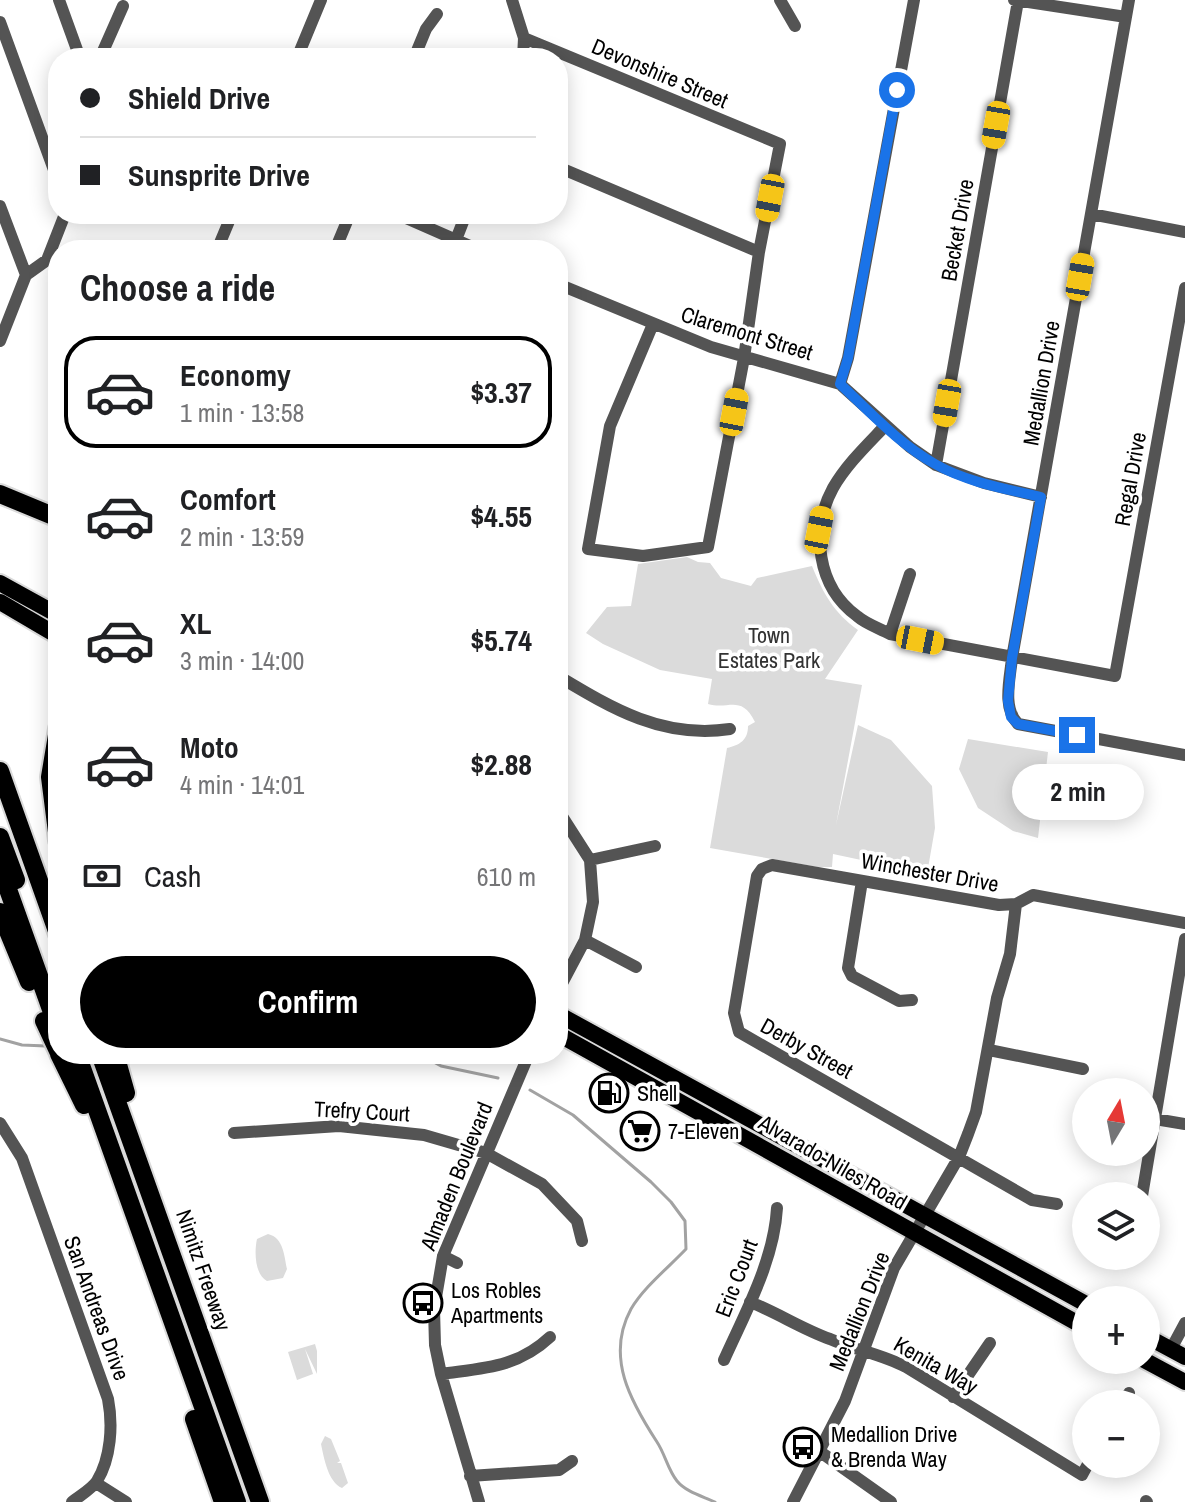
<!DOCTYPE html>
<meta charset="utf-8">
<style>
:root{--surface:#fff;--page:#f6f6f6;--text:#202124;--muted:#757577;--line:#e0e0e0;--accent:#000}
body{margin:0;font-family:"Archivo Narrow",sans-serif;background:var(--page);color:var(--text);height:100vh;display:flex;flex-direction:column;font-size:30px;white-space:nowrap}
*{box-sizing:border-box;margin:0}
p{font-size:26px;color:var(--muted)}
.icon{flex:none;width:44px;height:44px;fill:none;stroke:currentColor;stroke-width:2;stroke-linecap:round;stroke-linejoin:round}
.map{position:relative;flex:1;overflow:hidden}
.drawer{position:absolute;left:48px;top:240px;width:520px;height:824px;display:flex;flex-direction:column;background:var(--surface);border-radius:32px;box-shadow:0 4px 20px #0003}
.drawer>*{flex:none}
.top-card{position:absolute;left:48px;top:48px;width:520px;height:176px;border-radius:32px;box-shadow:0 4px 20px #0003;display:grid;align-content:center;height:176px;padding:0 32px;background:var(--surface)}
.needle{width:52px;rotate:10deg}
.controls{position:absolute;left:1072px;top:1078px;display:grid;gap:16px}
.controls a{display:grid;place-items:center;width:88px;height:88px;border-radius:50%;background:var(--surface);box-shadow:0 4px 20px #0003;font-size:40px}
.end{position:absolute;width:36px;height:36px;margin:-18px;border:10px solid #1a73e8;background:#fff;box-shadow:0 0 0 4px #fff}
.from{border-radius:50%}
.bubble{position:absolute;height:56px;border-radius:28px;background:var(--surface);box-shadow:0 4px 20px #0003;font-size:26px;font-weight:700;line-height:56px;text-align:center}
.car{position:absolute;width:24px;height:48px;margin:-24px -12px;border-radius:10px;box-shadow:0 0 6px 2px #0007;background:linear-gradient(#f5c518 24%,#345 0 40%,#f5c518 0 76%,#345 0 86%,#f5c518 0)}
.top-card b{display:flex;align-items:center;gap:28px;height:76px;font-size:30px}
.top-card b+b{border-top:2px solid var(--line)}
.top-card i{width:20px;height:20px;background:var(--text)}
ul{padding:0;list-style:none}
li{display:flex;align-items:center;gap:24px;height:112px;margin:0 16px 12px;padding:0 16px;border:4px solid transparent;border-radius:32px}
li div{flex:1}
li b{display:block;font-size:30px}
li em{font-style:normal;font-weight:700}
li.active{border-color:var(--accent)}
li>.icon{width:72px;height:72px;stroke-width:1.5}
h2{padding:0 32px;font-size:36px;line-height:96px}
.pay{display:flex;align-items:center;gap:20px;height:88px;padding:0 32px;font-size:30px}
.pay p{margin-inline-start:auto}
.primary-button{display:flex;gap:16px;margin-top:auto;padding:16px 32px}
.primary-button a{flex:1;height:92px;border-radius:48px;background:var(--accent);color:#fff;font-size:32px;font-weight:700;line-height:92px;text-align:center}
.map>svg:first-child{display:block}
</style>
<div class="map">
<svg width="1185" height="1502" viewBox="0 0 1185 1502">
<rect width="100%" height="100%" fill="#fff"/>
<path fill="#dbdbdb" d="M687 557 698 562 710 563 721 578 751 586 757 578 812 566C823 593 834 613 858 630L825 679 862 685 836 825 858 725 891 740 932 786 935 828 927 874 833 854 832 867H818L710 848 727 748C740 745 748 740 748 726L755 722C741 694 729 710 708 704L712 679 660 670 603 644 586 633 607 607 631 606 638 564Z
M968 739 1048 752 1038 838 1013 831 978 808 959 769Z
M268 1234C284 1238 284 1256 287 1269L283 1278 267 1281C255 1275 254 1252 257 1239Z
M315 1344 317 1351V1374L305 1349 313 1374 297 1380 288 1352Z
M325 1436 331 1439 340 1461 337 1463H341L348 1483 342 1488C328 1482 324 1458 321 1444Z"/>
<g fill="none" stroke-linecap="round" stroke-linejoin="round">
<path stroke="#a2a2a2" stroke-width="3" d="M0 1039 22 1045 46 1046
M419 1054 441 1066 498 1078
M530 1090 573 1115 651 1182 671 1202 685 1221 686 1249C668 1268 644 1287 631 1309 605 1357 631 1402 657 1442 665 1454 668 1470 677 1481 686 1492 702 1496 715 1502"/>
<g stroke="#dbdbdb" stroke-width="20">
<path id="major" d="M0 583 58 615
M0 602 58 636
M558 1014 1086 1304
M558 1034 1086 1328
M1146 1336 1185 1357
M1144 1360 1185 1382"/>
</g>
<g stroke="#dbdbdb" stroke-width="22">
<path id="highway" d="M0 494 58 518
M58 729 50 777 58 840
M0 771 58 934
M0 837 16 880
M0 867 58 1029
M0 912 29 982
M44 1021 58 1051
M59 1054 84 1105
M77 1054 237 1502
M100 1054 260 1502
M115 1054 126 1093
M194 1419 223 1502"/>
</g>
<path stroke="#545454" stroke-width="12" d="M59 0 80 58
M512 0 524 38 523 58
M780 0 795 26
M1014 0 1126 17
M1129 0 1012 658C1010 679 1002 708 1018 724L1185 755
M0 22 58 181
M524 38 780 144 759 252 744 358 708 547 643 556 588 549 610 426 653 324
M100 58 123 6
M297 58 321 0
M414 58 426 29 437 14
M558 167 759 252
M0 206 26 275
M397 214 479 250
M1091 214 1185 232
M217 250 232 214
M335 250 350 214
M452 250 466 214
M558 284 711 347 840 384 910 447 936 465 984 483 1041 497
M0 341 26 275 47 260 65 214
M840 384 848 358 914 0
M885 426C867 445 846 465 833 488 810 530 817 587 857 616 866 624 879 628 890 634L1115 676 1185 288
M936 465 1018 1
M890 634 910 574
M558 676C613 709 663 739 730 729
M558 810 590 860 593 902 585 940 558 991
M590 860 655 846
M862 881 848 968 852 976 899 1001 912 1000
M585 940 636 967
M989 1050 1083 1069
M1155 1119 1185 1124
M0 1123 22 1158 108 1399C113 1425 111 1458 97 1481 92 1489 79 1496 72 1502
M234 1133 339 1126 424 1135 486 1153 542 1184 577 1221 582 1241
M1142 1196 1185 939
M1057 1204 1032 1200 739 1032 734 1013 757 876 762 869 772 865 999 905 1016 904 1033 895 1185 923
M443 1256 457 1263
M750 1302C778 1313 802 1329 830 1339 855 1350 882 1354 906 1367L1082 1475 1088 1464
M1171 1349 1185 1323
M724 1360C745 1313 774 1261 777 1208
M441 1374C483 1368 517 1368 550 1337
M953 1397 990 1343
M1123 1404 1129 1393
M819 1451 891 1502
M470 1476 559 1470 572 1461
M96 1483 126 1502
M1146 1501 1147 1502
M479 1502 441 1374 435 1345 434 1309 443 1256 529 1054
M793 1502 845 1401 894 1268 959 1157 968 1134 976 1112 997 998 1010 954 1016 904"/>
<use href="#major" stroke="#000" stroke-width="16"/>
<use href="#highway" stroke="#000" stroke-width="18"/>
</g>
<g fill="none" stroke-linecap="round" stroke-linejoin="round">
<path stroke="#1a73e8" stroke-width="10" d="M897 90 848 358 840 384C870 412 899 444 935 464 966 482 1006 489 1041 497L1012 658 1008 701 1011 717 1018 724 1077 735"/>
</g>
<defs>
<g id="fuel-ring" transform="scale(2)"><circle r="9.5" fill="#fff" stroke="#000" stroke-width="1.5"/><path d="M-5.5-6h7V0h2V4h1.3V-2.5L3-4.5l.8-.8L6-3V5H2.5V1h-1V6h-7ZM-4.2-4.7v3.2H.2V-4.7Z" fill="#000"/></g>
<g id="supermarket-ring" transform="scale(2)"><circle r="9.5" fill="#fff" stroke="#000" stroke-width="1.5"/><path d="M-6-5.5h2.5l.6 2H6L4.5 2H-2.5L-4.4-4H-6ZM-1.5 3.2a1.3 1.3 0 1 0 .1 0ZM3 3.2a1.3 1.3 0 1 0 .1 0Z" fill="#000"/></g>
<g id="bus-ring" transform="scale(2)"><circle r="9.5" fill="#fff" stroke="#000" stroke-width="1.5"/><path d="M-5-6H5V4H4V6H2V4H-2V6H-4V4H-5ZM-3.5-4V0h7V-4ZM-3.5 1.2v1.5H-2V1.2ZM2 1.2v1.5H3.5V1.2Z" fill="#000"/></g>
</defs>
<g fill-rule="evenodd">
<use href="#fuel-ring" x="609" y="1093"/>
<use href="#supermarket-ring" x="640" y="1131"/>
<use href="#bus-ring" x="423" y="1303"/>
<use href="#bus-ring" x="803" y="1447"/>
</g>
<g text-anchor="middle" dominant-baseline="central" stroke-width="7" stroke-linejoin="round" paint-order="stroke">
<g font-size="22" fill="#000" stroke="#fff">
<text transform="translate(660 73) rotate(23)">Devonshire Street</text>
<text transform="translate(957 230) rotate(-80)">Becket Drive</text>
<text transform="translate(747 333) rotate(17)">Claremont Street</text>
<text transform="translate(1041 383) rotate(-80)">Medallion Drive</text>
<text transform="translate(1130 479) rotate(-80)">Regal Drive</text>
<text transform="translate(930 872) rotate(10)">Winchester Drive</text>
<text transform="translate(807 1048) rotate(29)">Derby Street</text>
<text transform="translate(362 1111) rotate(3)">Trefry Court</text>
<text transform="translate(833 1162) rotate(30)">Alvarado-Niles Road</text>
<text transform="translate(456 1176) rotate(-68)">Almaden Boulevard</text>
<text transform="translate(204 1270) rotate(71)">Nimitz Freeway</text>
<text transform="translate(736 1278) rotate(-69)">Eric Court</text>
<text transform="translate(97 1308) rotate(70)">San Andreas Drive</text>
<text transform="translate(859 1311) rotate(-68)">Medallion Drive</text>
<text transform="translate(936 1365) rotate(30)">Kenita Way</text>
</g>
<g font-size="22" fill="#323232" stroke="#fff">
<text x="769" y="635">Town<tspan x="769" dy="25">Estates Park</tspan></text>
</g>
<g font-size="22" fill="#000" stroke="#fff" text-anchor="start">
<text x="637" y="1093">Shell</text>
<text x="668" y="1131">7-Eleven</text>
<text x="451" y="1290">Los Robles<tspan x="451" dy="25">Apartments</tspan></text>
<text x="831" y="1434">Medallion Drive<tspan x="831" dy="25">&amp; Brenda Way</tspan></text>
</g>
</g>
</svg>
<div class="controls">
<a><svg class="needle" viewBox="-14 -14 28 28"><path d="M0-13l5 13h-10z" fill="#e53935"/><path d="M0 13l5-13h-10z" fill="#757577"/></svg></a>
<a><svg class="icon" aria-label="layers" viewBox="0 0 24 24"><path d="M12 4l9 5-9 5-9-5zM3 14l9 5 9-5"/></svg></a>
<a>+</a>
<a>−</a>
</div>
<i class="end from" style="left:897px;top:90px"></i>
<i class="end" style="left:1077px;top:735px"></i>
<div class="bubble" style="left:1012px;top:764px;width:132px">2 min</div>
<i class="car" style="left:996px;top:125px;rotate:190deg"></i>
<i class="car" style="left:770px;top:198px;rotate:191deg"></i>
<i class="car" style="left:1080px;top:277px;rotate:10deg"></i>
<i class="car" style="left:947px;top:403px;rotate:190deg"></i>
<i class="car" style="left:734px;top:412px;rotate:11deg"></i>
<i class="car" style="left:819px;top:530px;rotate:11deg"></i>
<i class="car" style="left:920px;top:640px;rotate:101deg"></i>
<div class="top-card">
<b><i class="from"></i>Shield Drive</b>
<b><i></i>Sunsprite Drive</b>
</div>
<section class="drawer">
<h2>Choose a ride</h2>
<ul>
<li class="active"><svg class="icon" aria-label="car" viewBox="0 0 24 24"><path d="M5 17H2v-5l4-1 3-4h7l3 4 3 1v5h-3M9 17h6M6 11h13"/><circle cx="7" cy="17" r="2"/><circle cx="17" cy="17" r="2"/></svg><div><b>Economy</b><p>1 min · 13:58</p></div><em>$3.37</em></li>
<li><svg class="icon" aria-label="car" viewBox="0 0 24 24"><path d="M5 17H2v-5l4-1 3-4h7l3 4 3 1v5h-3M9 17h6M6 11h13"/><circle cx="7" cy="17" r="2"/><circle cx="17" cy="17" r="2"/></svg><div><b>Comfort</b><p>2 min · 13:59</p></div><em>$4.55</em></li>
<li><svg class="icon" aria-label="car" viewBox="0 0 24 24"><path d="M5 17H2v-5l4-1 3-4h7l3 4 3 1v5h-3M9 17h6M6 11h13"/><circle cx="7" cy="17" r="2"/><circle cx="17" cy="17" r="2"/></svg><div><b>XL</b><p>3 min · 14:00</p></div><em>$5.74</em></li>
<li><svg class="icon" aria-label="car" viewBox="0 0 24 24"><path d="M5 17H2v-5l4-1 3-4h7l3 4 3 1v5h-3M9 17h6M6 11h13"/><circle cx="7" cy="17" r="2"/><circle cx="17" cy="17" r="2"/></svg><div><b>Moto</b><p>4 min · 14:01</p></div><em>$2.88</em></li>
</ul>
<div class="pay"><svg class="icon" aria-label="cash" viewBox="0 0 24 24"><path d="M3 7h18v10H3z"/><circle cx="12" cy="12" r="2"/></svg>Cash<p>610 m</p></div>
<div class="primary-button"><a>Confirm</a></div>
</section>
</div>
